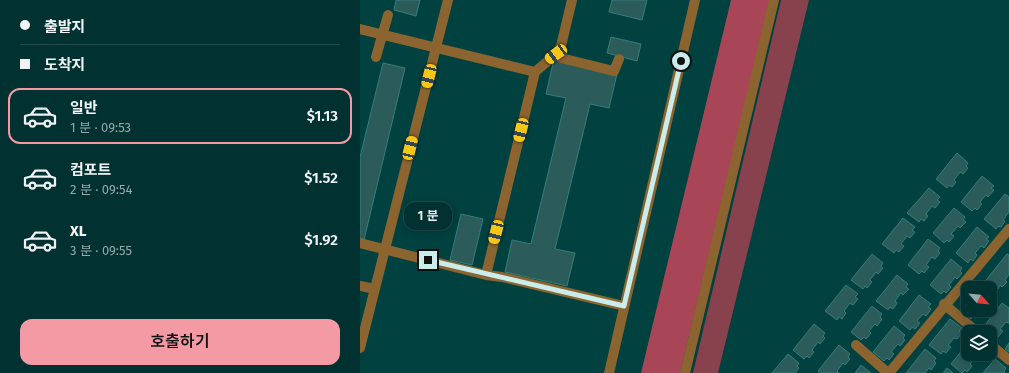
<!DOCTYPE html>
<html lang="ko">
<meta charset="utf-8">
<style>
:root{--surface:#013130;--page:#0b3938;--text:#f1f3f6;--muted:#96a9ab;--line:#234c4c;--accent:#f49aa5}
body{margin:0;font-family:"Fira Sans","Noto Sans KR",sans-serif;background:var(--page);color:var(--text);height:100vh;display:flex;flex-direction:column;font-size:15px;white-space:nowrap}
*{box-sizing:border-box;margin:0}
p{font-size:13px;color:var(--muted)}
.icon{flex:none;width:22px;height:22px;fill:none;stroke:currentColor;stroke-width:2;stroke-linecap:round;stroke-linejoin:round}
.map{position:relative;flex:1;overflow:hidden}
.panel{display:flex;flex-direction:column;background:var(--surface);width:360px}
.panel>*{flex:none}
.guide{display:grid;align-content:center;height:88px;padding:0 20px;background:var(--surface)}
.needle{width:26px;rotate:117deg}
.controls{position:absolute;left:601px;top:281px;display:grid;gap:8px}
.controls a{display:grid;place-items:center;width:36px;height:36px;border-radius:8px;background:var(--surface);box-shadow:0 2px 10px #0003,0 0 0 1px var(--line);font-size:20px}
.end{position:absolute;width:18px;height:18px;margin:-9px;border:5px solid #caecea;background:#111;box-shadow:0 0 0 2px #111}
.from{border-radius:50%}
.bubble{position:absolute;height:28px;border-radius:12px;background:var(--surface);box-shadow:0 2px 10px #0003,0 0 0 1px var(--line);font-size:13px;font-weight:600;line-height:28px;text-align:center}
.car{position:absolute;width:12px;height:24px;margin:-12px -6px;border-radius:5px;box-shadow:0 0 3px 1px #0007;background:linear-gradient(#f5c518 24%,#345 0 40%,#f5c518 0 76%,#345 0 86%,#f5c518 0)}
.guide b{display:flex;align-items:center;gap:14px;height:38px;font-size:15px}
.guide b+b{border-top:1px solid var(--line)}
.guide i{width:10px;height:10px;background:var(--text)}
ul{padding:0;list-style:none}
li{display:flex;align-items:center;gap:12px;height:56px;margin:0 8px 6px;padding:0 12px;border:2px solid transparent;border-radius:12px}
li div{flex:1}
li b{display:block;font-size:15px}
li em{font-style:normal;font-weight:600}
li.current{border-color:var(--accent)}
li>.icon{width:36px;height:36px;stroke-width:1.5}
.cta{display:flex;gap:8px;margin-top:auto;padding:8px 20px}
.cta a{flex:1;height:46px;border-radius:12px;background:var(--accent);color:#111;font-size:16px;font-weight:600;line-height:46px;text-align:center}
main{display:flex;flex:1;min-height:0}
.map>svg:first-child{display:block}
</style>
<main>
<section class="panel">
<div class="guide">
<b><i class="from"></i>출발지</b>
<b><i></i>도착지</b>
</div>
<ul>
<li class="current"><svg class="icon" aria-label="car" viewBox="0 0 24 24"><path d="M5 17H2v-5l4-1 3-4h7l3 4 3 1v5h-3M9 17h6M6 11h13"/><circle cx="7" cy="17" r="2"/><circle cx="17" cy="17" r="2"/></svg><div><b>일반</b><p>1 분 · 09:53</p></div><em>$1.13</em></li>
<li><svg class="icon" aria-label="car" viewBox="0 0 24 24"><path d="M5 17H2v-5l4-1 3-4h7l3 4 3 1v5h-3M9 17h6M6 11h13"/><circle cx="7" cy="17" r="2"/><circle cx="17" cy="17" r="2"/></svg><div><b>컴포트</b><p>2 분 · 09:54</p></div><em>$1.52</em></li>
<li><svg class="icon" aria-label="car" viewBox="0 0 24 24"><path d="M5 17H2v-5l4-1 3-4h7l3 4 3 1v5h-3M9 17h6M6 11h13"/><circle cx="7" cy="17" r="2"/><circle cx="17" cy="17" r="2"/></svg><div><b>XL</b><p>3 분 · 09:55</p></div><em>$1.92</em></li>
</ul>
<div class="cta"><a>호출하기</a></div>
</section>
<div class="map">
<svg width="649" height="373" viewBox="0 0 649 373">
<rect width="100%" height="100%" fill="#014140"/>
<path fill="#87424d" d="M421 0H449L358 373H333Z"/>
<path fill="#a84557" d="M371 0H410L320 373H281Z"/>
<path fill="#2c5c5a" stroke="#357e7b" d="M36 0H60L56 16 34 10Z
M252 0H287L282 20 249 12Z
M251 37 281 44 277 61 247 53Z
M194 59 257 74 249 108 230 104 195 249 215 253 207 286 145 272 152 240 171 244 206 98 186 94Z
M23 63 45 68 4 240 0 239V157Z
M597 153 608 163 606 166 608 168 603 174 600 172 594 180 596 182 592 187 589 185 587 188 576 179Z
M622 176 634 186 631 188 634 190 628 197 626 195 620 202 622 204 617 210 615 208 612 211 601 202Z
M569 188 580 197 577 200 580 202 575 208 572 206 566 214 568 216 564 221 561 219 559 222 547 213Z
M645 194 649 197V212L643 220 645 221 641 227 638 226 636 229 624 219Z
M594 208 605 217 603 220 606 222 600 228 598 226 591 234 594 236 589 242 587 240 584 243 573 233Z
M101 214 123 219 112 265 90 260Z
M543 218 555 227 552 230 555 232 550 238 547 236 541 244 544 246 539 252 536 250 534 253 522 244Z
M617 227 629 237 626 239 629 241 624 248 621 246 615 253 617 255 613 261 610 259 608 263 596 253Z
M568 239 580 248 578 251 580 253 575 259 572 257 566 265 569 267 564 273 562 271 559 274 548 265Z
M512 254 523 263 521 266 523 268 518 274 516 272 510 280 512 282 507 288 505 286 503 289 491 280Z
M647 254 649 255V274L645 280 647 282 642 287 640 285 638 289 626 280Z
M591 259 602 268 600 271 602 273 597 279 595 277 589 285 591 287 586 293 584 291 581 294 570 285Z
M537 275 548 284 546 287 549 289 543 295 541 293 535 301 537 303 533 309 530 307 528 310 516 301Z
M620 284 626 288H617Z
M486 285 498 294 495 297 498 299 493 305 490 303 484 311 486 313 482 319 479 317 477 320 465 311Z
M559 295 571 304 568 307 571 309 566 316 563 314 557 321 560 323 555 329 552 327 550 330 539 321Z
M608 299V310H618L621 312 616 318 613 316 611 319 600 310Z
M642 303 649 308V323L646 322 640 329 643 331 638 337 636 335 633 338 630 336V332H625L622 329Z
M512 306 522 314 520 317 522 319 517 326 515 324 509 331 511 333 506 339 504 337 501 340 491 332Z
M590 319 602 328 599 331 602 333 597 339 594 338 588 345 591 347 586 353 583 351 581 354 569 345Z
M454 324 465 333 463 336 465 338 460 344 458 342 452 350 454 352 449 358 447 356 444 359 433 350Z
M534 326 545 335 543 338 545 340 540 346 538 344 531 352 534 354 529 360 527 358 524 361 513 352Z
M608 343V354H622L618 359 616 357 610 364 612 366 607 372 605 370 602 373 591 364Z
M649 343V352L645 349Z
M479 345 490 354 488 357 490 359 485 365 483 363 477 371 479 373H461L458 371Z
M565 349 576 358 574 361 576 363 571 370 569 368 565 373H546Z
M428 354 439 363 437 366 439 368 435 373H412Z
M635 359 646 368 644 371 645 373H623Z
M501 365 511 373H495Z
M587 368 593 373H583Z"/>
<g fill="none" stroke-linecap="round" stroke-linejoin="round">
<path stroke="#8b6430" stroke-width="10" d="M0 29 175 72 196 54 201 46 212 0
M196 54 201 58 254 71 259 59
M16 57 28 15
M0 243 126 275 142 277 264 306
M126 275 175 72
M0 286 15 289
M584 304 617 332
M630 344 649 360
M496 345 528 373
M0 348 88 0
M249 373 335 0
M325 373 414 0
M529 373 649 229"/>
</g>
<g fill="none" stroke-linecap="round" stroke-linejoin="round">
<path stroke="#caecea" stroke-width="5" d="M68 260 264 306 321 61"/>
</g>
</svg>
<div class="controls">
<a><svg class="needle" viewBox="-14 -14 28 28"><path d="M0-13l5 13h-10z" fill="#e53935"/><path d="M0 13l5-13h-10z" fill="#96a9ab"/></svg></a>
<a><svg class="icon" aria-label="layers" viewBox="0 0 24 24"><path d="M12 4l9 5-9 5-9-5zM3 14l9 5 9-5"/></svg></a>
</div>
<i class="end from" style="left:321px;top:61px"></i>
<i class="end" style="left:68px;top:260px"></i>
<div class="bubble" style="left:44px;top:202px;width:48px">1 분</div>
<i class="car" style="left:196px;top:54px;rotate:234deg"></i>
<i class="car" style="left:69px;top:76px;rotate:194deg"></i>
<i class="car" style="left:161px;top:130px;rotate:194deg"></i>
<i class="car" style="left:50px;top:148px;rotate:14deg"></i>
<i class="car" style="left:136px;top:232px;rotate:194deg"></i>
</div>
</main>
